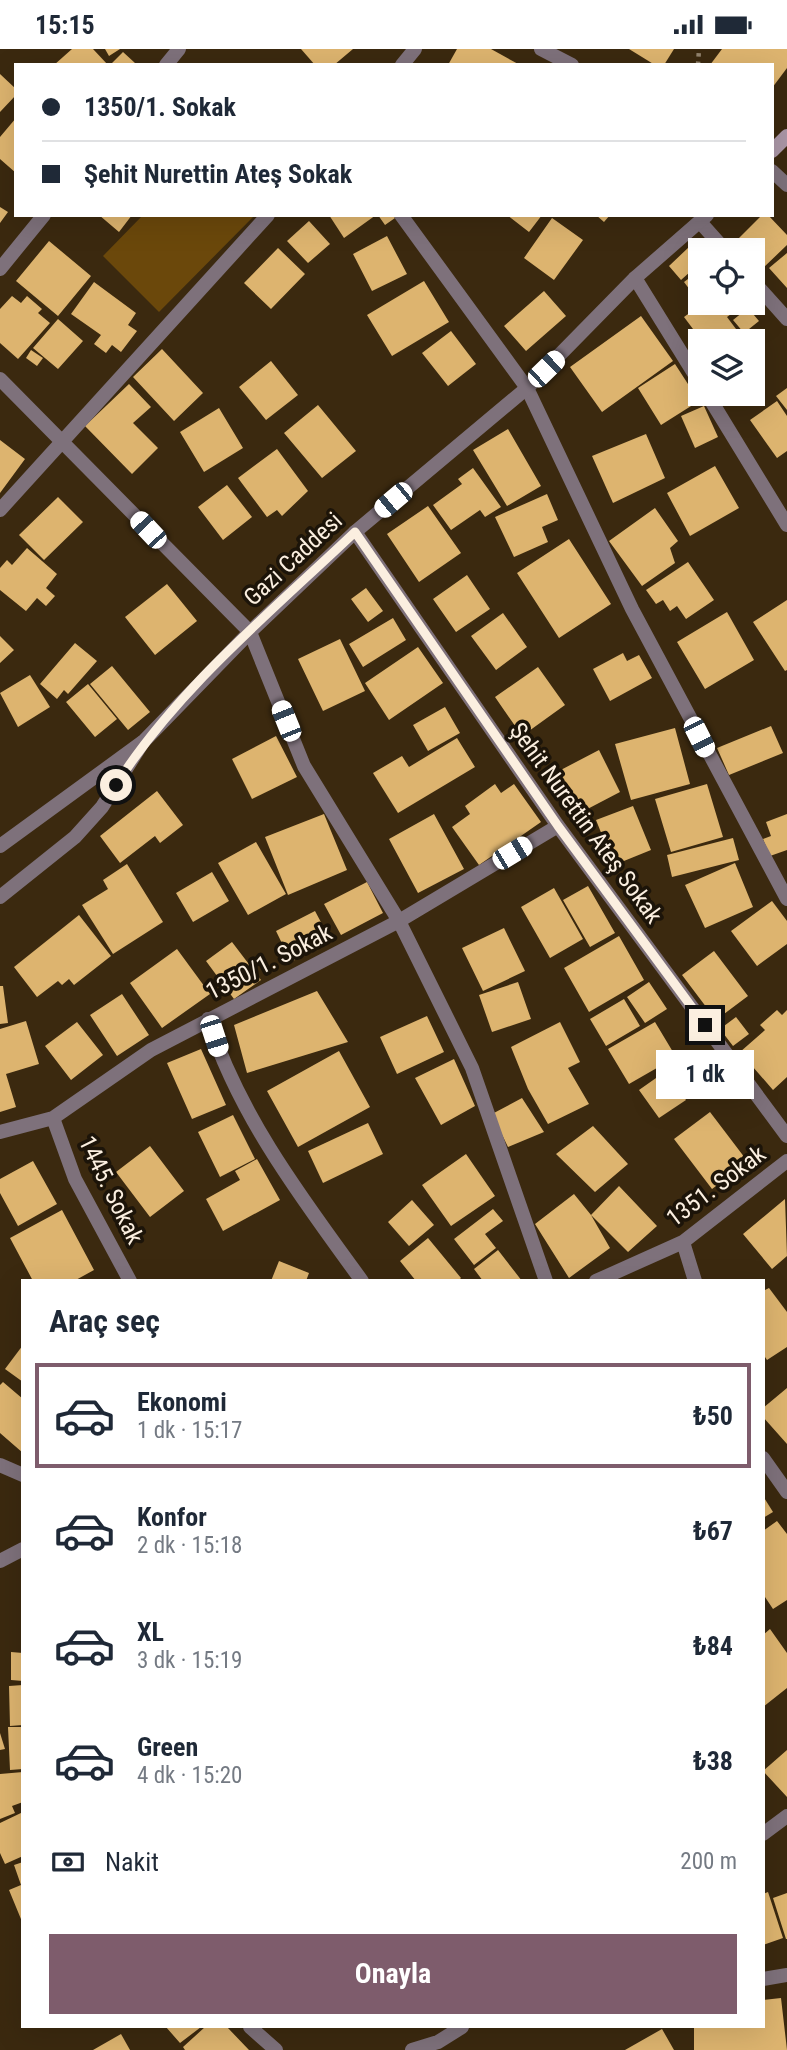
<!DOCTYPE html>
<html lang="tr">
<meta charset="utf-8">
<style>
:root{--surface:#fff;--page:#f6f6f7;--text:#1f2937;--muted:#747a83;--line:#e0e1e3;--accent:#7e5c6c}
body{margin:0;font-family:"Roboto Condensed",sans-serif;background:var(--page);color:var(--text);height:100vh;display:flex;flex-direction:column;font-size:26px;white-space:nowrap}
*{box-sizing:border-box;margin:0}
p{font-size:23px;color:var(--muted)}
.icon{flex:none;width:38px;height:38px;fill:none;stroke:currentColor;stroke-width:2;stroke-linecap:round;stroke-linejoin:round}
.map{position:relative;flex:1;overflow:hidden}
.sheet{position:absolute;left:21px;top:1230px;width:744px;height:749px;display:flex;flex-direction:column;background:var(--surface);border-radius:0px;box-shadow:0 7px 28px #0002}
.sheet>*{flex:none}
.banner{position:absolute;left:14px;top:14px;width:760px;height:154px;border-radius:0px;box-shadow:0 7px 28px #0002;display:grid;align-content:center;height:154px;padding:0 28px;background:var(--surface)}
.controls{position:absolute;left:688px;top:189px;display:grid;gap:14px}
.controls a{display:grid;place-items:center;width:77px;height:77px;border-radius:0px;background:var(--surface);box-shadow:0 7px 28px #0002;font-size:35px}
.end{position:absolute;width:32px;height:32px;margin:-16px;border:9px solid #fbefe0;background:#111;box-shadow:0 0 0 4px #111}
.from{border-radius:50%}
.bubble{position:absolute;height:49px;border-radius:0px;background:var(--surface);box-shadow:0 7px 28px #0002;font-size:23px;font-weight:700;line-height:49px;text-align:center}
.car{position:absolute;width:21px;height:42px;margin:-21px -10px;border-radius:9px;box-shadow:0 0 5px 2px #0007;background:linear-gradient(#fff 24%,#345 0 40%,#fff 0 76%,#345 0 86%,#fff 0)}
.banner b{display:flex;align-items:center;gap:24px;height:66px;font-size:26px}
.banner b+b{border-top:2px solid var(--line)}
.banner i{width:18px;height:18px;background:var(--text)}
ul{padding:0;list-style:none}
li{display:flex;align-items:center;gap:21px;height:105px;margin:0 14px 10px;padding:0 14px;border:4px solid transparent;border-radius:0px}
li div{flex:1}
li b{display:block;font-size:26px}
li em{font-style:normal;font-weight:700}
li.current{border-color:var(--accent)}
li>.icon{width:63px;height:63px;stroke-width:1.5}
h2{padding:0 28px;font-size:32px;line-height:84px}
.pay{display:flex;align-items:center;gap:18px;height:77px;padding:0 28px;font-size:26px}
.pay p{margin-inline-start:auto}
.action{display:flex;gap:14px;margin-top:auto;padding:14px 28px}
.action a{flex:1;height:80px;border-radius:0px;background:var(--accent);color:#fff;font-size:28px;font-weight:700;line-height:80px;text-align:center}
.status{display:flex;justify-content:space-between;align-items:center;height:49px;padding:0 35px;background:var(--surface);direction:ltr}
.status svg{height:19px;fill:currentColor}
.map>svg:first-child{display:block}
</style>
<div class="status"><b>15:15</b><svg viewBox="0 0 49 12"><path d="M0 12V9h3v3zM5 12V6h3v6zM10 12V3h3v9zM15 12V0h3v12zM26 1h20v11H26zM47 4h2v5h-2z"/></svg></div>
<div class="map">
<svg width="787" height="2001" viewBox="0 0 787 2001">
<rect width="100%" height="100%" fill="#3b290f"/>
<path fill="#6b480b" d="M143 166H255L159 263 103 207Z"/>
<path fill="#ddb46f" d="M72 0H93L108 16H54Z
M105 0H120L109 7Z
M301 0H353L334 16H315Z
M457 0H491L520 16H448Z
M629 0H674L664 16H655Z
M722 0H787V19L772 39V16H710Z
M123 3 135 14 113 16 112 14Z
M0 25 16 40V46L0 63Z
M16 69V124L0 110V88Z
M0 158 8 163 0 174Z
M99 166H132L119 183Z
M329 166H376L344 189Z
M378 166H393L395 169 385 176Z
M507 166H542L529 183Z
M596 166H610L604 173Z
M762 166H768L787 186V196L761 221 752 212V201H741L734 194Z
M552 169 583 191 554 231 524 209Z
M309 172 330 195 308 214 287 192Z
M387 187 407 225 372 242 353 205Z
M49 192 91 227 58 267 16 232Z
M689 198 700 209V214L681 231 669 217Z
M278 199 305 225 271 260 244 234Z
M787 204V239L769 219Z
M700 221V246L696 249 684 233Z
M424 232 449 273 392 307 367 266Z
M94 233 136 264 128 276 137 282 121 303 112 296 106 304 94 295 101 286 71 265Z
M544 242 566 267 526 302 504 277Z
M12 247 21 254 27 247 42 260 38 264 50 274 18 310 0 294V260Z
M703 254H739L742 257 727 268 745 292H702L684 268Z
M748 259 759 272 744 284 733 271Z
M641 267 673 312 602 363 570 318Z
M58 270 83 292 58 320 33 299Z
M451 282 476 315 448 337 422 304Z
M162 300 203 344 174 372 133 328Z
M31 301 43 309 37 317 26 309Z
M271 312 298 346 266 371 239 338Z
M675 315 699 352 661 376 638 339Z
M129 335 151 358 133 374 158 399 132 425 85 377Z
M787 339V361L776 347Z
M777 352 787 367V402L777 409 750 371Z
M318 356 356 402 322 429 284 384Z
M704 357 718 388 695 399 681 367Z
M219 359 243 399 204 423 180 383Z
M508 380 541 437 507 457 473 401Z
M646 385 665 429 613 454 592 407Z
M0 391 25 410 0 444Z
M277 400 308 442 282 467 277 461 267 468 238 429Z
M715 417 739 459 690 487 667 444Z
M473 419 501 458 485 468 480 461 451 481 433 456 462 435 458 430Z
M227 436 252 468 223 491 198 458Z
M547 445 558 471 542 478 548 493 514 508 495 468Z
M58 448 83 473 44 511 19 486Z
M428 457 461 504 419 533 387 485Z
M655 459 678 492 670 499 675 514 642 537 609 492Z
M569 490 611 555 559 589 517 524Z
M27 499 57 525 46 539 55 547 46 557 37 549 26 562 0 541V519L7 511 12 516Z
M688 513 714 551 686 570 677 557 670 562 663 551 656 555 646 541Z
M467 526 490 560 456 583 433 550Z
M167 535 197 572 155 606 125 568Z
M366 539 383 562 368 573 351 550Z
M787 551V621L785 622 753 573Z
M727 563 754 611 705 640 677 593Z
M503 564 527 598 496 621 471 587Z
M393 569 406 591 363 618 349 595Z
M0 587 14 601 0 614Z
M340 590 365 642 323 662 298 610Z
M75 594 97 612 68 645 64 641 57 650 40 635Z
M418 598 443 634 389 671 365 634Z
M623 604 627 612 639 606 652 629 610 652 593 620Z
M112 617 150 663 128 681 90 635Z
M538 618 565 656 522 687 495 648Z
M30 626 50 658 18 678 0 644Z
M88 635 117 670 95 688 66 653Z
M445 658 460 684 428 702 413 676Z
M771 677 783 704 729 726 717 699Z
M675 679 690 735 631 751 615 695Z
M276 687 297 728 252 750 232 710Z
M457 689 475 718 398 764 373 724 402 707 409 718Z
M599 701 620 743 576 766 555 724Z
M495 735 501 744 514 735 541 773 479 816 452 778 470 765 465 757Z
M707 735 723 788 671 803 655 750Z
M157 742 183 776 160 794 155 787 120 814 100 787Z
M633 757 651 801 614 816 596 771Z
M324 765 347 821 288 846 265 788Z
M434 765 464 820 418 844 389 790Z
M787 765V801L770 807 763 790 771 787 766 773Z
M733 789 739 811 672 828 667 806Z
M256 793 286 845 248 866 218 814Z
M735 814 753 858 705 879 685 836Z
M127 815 163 873 113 905 82 856 108 840 103 831Z
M212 823 229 852 193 873 176 844Z
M367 833 383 864 341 886 324 855Z
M588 837 615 884 590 898 563 851Z
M554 839 583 890 550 909 521 858Z
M772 852 787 872V895L757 917 731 882Z
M315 862 331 892 291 913 276 882Z
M79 866 111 907 74 936 69 930 62 936 58 932 37 948 14 918Z
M504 879 525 922 483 942 462 899Z
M619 887 644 931 589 963 564 919Z
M232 893 261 931 234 950 206 912Z
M177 900 210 945 162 979 130 934Z
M714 902 748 947 716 971 682 926Z
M518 933 531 970 492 983 479 946Z
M649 933 667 960 645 974 627 948Z
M0 937H3L8 974 0 975Z
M317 942 348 993 247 1024 234 976Z
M122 945 149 986 117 1007 90 966Z
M624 950 640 977 606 997 590 970Z
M777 961 782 966 787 961V1028L773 1041 740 1003 765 981 760 976Z
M427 967 444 1003 397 1025 380 988Z
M736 968 749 985 733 997 720 980Z
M26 972 39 1015 6 1025 16 1058 0 1063V980Z
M77 973 103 1006 71 1031 45 997Z
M560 973 580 1013 568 1019 589 1055 548 1075 528 1040 511 998Z
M655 973 676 1008 629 1035 608 1000Z
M201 1000 226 1056 192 1070 167 1014Z
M339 1002 370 1058 298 1098 267 1042Z
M704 1008 717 1027 701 1038 688 1019Z
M454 1010 475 1057 441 1076 415 1029Z
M666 1022 686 1051 659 1069 639 1041Z
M522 1049 544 1083 508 1098 492 1065Z
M710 1063 748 1113 712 1140 674 1090Z
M233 1066 255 1110 220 1128 198 1083Z
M368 1074 383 1105 323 1134 308 1102Z
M593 1077 628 1115 595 1143 556 1105Z
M150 1097 184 1142 150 1168 116 1123Z
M466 1105 495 1147 451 1177 422 1136Z
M257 1110 280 1151 223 1182 206 1150 240 1131 235 1122Z
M33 1112 57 1155 18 1177 0 1144V1130Z
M619 1137 657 1177 628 1203 591 1166Z
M574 1145 591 1166 610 1199 569 1229 535 1175Z
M785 1150 787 1207 772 1220 743 1185Z
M412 1151 434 1176 409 1197 388 1173Z
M493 1160 503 1172 485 1185 496 1199 474 1216 454 1190Z
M62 1161 94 1221 74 1232H33L10 1189Z
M428 1189 461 1229 458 1232H416L400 1212Z
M498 1201 522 1232H483L474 1220Z
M279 1212 309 1224 306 1232H271Z
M769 1239 787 1263V1298L767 1311 763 1305V1242Z
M23 1296V1333L5 1320Z
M3 1333 23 1350V1404L0 1384V1336Z
M787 1339V1395L763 1368V1359Z
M763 1447 773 1463 763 1469Z
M777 1472 787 1485V1551L773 1560 763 1545V1482Z
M770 1580 787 1604V1639L763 1658V1586Z
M11 1603 23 1604V1632L11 1631Z
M23 1636V1676L10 1677 9 1637Z
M8 1678H23V1720L10 1721Z
M0 1684 5 1700 0 1701Z
M787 1701V1748L763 1722Z
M23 1723V1753L12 1757 15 1764 0 1770V1725Z
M23 1763V1807L5 1815 0 1804V1774Z
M23 1813V1875L9 1841 21 1836 14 1816Z
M768 1843 783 1889 763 1896V1845Z
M787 1844V1890H786L773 1849Z
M781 1949 787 2001H694V1978H763V1951Z
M166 1978H201L180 1994Z
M205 1978H227L249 2001H185L183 1998Z
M662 1980 674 2001H625Z
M121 1985 130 2001H93Z"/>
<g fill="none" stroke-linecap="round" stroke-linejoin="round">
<path stroke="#92836e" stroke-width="4.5" stroke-dasharray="3.5 5" stroke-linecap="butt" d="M698 16 699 0"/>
<path stroke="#7e717b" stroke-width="14" d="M166 16 179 0
M402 16 415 0
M401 166 527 339 632 560 787 850
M700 173 725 201
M0 220 44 166
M635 229 700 334
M752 231 787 270
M0 330 250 583 304 717 399 872 472 1019 546 1232
M707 345 787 476
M0 461 268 166
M355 483 558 777 787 1087
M0 848 75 788 102 758 143 693
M208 970C239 1067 303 1151 362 1232
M53 1069 75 1130 130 1232
M0 1083 53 1069 151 1001 399 872 558 777
M683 1193 695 1232
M596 1232 683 1193 787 1112
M763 1409 787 1443
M0 1416 23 1426
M0 1512 23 1500
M763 1785 787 1767
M763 1930 787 1926
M250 1978 276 2001
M412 2001 438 1993 462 1978"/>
<path stroke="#7e717b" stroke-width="14" d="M541 0 572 16
M772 122 787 136
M0 797 144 692 250 583 355 483 527 339 635 229 707 166"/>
<path stroke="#ab97a7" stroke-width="14" d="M772 102 787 87"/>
</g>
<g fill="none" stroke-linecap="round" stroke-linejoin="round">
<path stroke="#fbefe0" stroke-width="9" d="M116 736C176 641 273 561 355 483L558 777 705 976"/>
</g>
<g text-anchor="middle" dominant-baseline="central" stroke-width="7" stroke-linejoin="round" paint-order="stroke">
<g font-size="24" fill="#fbefe0" stroke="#1c1409">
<text transform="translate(293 510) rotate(-43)">Gazi Caddesi</text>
<text transform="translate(586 774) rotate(54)">Şehit Nurettin Ateş Sokak</text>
<text transform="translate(269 913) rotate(-27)">1350/1. Sokak</text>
<text transform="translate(716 1137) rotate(-37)">1351. Sokak</text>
<text transform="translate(111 1141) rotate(64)">1445. Sokak</text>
</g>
</g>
</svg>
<div class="controls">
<a><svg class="icon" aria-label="locate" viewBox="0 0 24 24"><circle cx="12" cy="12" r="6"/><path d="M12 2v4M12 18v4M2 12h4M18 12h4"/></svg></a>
<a><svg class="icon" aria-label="layers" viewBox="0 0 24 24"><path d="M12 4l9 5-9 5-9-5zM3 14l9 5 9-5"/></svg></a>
</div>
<i class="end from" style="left:116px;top:736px"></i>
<i class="end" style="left:705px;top:976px"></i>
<div class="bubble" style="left:656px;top:1001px;width:98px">1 dk</div>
<i class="car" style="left:546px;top:320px;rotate:46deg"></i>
<i class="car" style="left:393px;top:451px;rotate:230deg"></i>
<i class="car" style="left:148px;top:481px;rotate:317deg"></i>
<i class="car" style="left:286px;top:672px;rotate:338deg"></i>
<i class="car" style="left:699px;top:688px;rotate:153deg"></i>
<i class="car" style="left:512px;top:804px;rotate:59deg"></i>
<i class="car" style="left:214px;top:987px;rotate:162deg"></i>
<div class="banner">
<b><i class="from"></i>1350/1. Sokak</b>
<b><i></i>Şehit Nurettin Ateş Sokak</b>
</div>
<section class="sheet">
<h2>Araç seç</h2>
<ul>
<li class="current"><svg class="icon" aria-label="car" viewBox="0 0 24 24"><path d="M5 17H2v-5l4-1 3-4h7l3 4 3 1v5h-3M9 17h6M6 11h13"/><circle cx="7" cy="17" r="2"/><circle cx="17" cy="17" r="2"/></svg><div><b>Ekonomi</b><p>1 dk · 15:17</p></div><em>₺50</em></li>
<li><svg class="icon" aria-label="car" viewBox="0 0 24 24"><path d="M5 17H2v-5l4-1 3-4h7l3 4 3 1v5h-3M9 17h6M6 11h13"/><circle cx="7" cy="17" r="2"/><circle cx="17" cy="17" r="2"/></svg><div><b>Konfor</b><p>2 dk · 15:18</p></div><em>₺67</em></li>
<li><svg class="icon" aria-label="car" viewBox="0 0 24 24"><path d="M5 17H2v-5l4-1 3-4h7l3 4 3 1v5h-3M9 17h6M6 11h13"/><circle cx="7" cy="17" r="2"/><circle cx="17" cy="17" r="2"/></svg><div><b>XL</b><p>3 dk · 15:19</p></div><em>₺84</em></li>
<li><svg class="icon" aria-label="car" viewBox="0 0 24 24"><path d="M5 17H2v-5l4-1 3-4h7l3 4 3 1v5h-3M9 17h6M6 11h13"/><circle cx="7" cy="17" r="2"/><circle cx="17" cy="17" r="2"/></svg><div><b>Green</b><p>4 dk · 15:20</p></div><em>₺38</em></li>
</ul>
<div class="pay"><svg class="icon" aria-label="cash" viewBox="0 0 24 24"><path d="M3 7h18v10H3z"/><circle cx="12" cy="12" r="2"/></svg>Nakit<p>200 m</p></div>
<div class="action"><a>Onayla</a></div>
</section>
</div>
